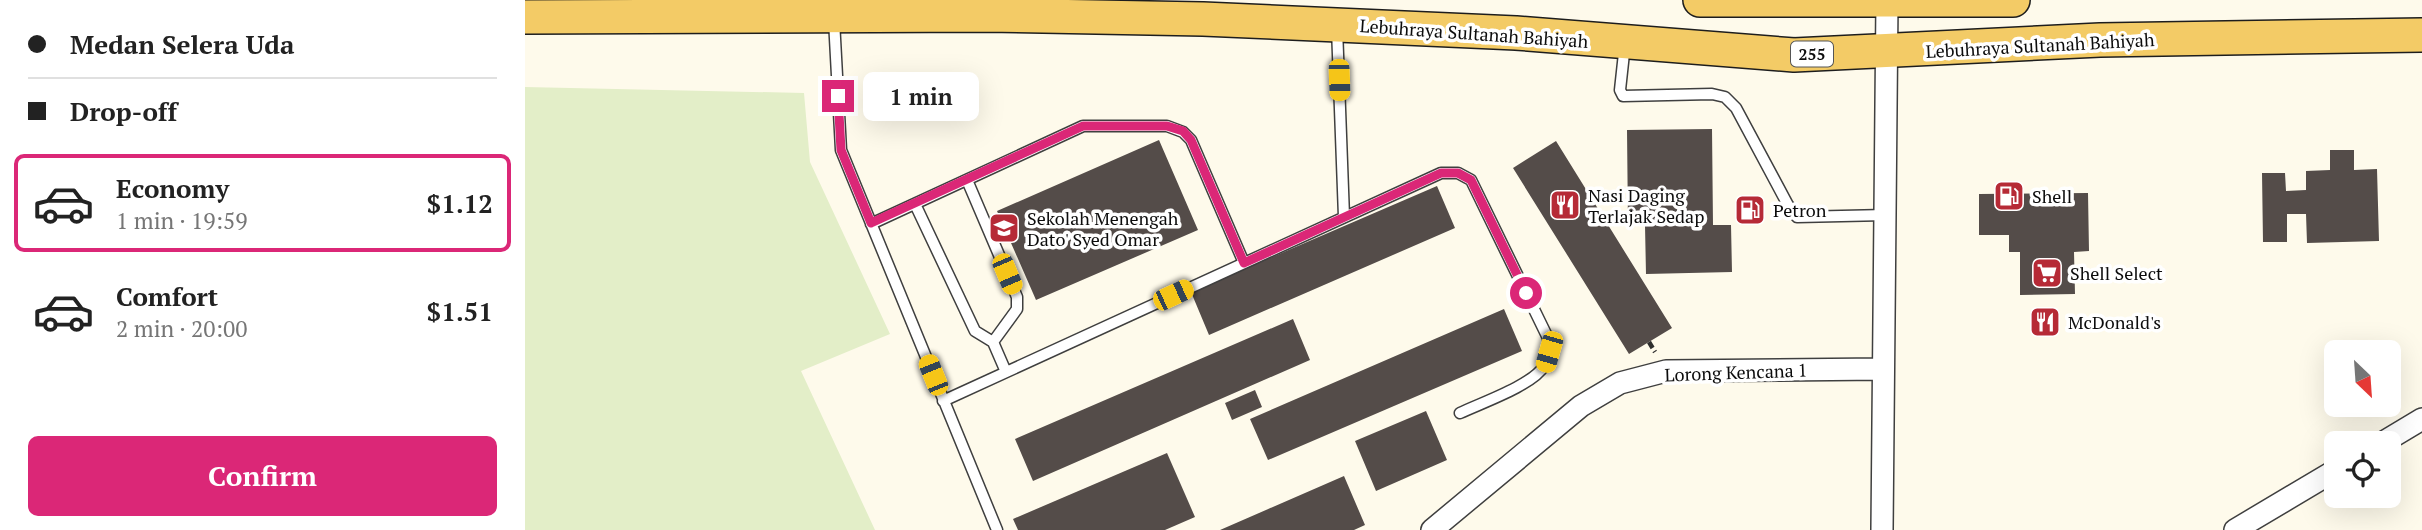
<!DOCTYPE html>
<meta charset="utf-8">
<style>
:root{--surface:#fff;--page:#f2f2f2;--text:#222;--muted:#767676;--line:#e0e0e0;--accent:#db2777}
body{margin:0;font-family:"PT Serif",serif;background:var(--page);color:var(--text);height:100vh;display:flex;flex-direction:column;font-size:26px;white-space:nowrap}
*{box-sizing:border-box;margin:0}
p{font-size:23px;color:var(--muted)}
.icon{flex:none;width:38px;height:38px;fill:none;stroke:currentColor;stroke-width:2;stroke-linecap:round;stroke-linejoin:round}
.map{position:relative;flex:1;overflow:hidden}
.panel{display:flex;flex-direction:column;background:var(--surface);width:525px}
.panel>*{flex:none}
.hud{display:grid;align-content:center;height:154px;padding:0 28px;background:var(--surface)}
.needle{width:46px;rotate:155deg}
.controls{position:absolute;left:1799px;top:340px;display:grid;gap:14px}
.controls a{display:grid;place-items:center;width:77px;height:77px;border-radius:10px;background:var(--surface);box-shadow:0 7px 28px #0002;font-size:35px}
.end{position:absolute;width:32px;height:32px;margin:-16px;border:9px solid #db2777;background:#fff;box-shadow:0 0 0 4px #fff}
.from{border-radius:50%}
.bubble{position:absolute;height:49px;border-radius:10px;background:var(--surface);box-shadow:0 7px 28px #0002;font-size:23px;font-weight:800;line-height:49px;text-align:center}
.car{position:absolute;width:21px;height:42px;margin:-21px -10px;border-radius:9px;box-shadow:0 0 5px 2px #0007;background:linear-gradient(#f5c518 24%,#345 0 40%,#f5c518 0 76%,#345 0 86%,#f5c518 0)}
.hud b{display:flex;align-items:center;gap:24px;height:66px;font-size:26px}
.hud b+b{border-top:2px solid var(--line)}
.hud i{width:18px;height:18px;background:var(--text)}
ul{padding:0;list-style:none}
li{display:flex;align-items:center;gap:21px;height:98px;margin:0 14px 10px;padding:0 14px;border:4px solid transparent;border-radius:10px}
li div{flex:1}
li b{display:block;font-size:26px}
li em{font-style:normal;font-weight:800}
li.on{border-color:var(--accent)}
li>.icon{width:63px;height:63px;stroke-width:1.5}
.cta{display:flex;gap:14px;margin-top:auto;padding:14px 28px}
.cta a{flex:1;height:80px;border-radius:10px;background:var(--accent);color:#fff;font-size:28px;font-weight:800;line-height:80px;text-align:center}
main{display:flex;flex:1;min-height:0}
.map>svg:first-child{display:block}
</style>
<main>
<section class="panel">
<div class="hud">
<b><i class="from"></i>Medan Selera Uda</b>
<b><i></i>Drop-off</b>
</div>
<ul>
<li class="on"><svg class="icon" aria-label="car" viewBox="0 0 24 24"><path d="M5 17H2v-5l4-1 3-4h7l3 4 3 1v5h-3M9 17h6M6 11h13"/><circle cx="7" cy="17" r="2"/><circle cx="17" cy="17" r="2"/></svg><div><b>Economy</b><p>1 min · 19:59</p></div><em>$1.12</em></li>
<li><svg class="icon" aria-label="car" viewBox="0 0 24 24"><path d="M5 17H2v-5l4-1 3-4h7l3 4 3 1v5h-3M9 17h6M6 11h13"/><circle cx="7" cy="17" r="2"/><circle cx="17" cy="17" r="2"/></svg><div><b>Comfort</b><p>2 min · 20:00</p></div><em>$1.51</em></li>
</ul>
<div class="cta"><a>Confirm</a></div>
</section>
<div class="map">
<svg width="1897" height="530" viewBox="0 0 1897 530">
<rect width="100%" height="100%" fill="#fefaeb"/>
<path fill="#e3eec8" d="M0 87 279 93 285 162 365 334 276 371 350 530H0Z"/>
<path fill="#544c49" d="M1187 129 1188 225H1206L1207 272 1121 274 1120 226H1103L1102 130Z
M634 140 673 230 511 300 472 211Z
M1031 141 1147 328 1104 354 988 168Z
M1805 150H1829V170L1852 169 1854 241 1782 243 1781 214H1762V242H1738L1737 173H1760L1761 191 1781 190V171L1805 170Z
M912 186 930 228 684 335 666 292Z
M1563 193 1564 251 1549 252 1550 294 1495 295V252H1484V235H1454V194Z
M979 309 997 351 743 460 725 419Z
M768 319 785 360 508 481 490 439Z
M730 390 737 407 707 420 700 403Z
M901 411 922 460 851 491 830 441Z
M642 453 670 517 640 530H493L488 519Z
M819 476 840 525 829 530H695Z"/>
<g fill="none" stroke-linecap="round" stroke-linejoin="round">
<g stroke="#3f3f3f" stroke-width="13">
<path id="service" d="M309 20 316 150 472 530
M812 28 819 217
M1100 44 1095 90 1098 96 1187 94 1200 97 1211 108 1263 205 1272 217 1361 215
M442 180 492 297V309L468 342
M390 204 450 331 468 342 481 372
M346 224 558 126H642L658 132 666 140 719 263
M418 401 916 173H933L946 180 1023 338C1024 347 1025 357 1019 366 1008 385 956 403 935 413"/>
</g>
<g stroke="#3f3f3f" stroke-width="24">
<path id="minor" d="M1857 443 1897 419
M907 530 1056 406 1095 383 1141 371 1358 369
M1357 530 1362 1
M1710 530 1811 470"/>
</g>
<g stroke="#1d1d1d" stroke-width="36">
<path id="primary" d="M1175 0H1488
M0 17 461 15 678 19 991 33 1269 55 1575 40 1897 35"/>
</g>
<path stroke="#2e2e2e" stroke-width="4.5" stroke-dasharray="7 3.5" stroke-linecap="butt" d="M1124 342 1130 352"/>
<use href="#service" stroke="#fff" stroke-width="10"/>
<use href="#minor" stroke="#fff" stroke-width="21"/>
<use href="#primary" stroke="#f3cb66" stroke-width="33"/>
</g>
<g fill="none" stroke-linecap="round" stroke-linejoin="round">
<path stroke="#db2777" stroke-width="9" d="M313 96 316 150 346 223 558 126H642L658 131 666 140 719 263 916 173H933L946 180 1001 293"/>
</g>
<defs>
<g id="fuel-square" transform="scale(1.575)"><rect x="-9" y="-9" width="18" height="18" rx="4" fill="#b62a36" stroke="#fff"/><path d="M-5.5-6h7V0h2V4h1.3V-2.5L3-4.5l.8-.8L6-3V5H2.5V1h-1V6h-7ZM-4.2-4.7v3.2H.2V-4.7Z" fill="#fff"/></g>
<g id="restaurant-square" transform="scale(1.575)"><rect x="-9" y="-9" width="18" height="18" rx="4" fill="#b62a36" stroke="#fff"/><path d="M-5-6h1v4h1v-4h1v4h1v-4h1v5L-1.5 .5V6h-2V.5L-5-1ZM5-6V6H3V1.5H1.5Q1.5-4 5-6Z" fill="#fff"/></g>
<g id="school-square" transform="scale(1.575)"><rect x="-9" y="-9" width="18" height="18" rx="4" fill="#b62a36" stroke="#fff"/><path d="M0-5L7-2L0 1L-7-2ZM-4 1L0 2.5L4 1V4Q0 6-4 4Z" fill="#fff"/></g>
<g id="supermarket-square" transform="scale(1.575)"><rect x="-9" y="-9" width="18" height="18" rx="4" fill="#b62a36" stroke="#fff"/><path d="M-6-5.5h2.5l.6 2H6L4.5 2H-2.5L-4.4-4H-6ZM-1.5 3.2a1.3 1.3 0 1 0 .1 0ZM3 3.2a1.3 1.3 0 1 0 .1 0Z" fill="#fff"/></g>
</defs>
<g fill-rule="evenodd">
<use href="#fuel-square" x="1484" y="196"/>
<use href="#restaurant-square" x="1040" y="205"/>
<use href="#fuel-square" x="1225" y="210"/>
<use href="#school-square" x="479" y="228"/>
<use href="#supermarket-square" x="1522" y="273"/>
<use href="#restaurant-square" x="1520" y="322"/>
</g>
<g text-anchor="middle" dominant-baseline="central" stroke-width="7" stroke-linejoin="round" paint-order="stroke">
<rect fill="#fff" stroke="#555" stroke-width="2" x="1266" y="41.5" width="42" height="25" rx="5"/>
<g font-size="16" font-weight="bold" fill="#0c0c0c">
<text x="1287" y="54">255</text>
</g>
<g font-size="18" fill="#0c0c0c" stroke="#fff">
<text transform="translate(949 33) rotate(4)">Lebuhraya Sultanah Bahiyah</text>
<text transform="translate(1515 45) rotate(-3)">Lebuhraya Sultanah Bahiyah</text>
<text transform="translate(1211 372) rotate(-2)">Lorong Kencana 1</text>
</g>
<g font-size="18" fill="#0c0c0c" stroke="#fff" text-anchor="start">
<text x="1063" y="195">Nasi Daging<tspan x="1063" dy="21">Terlajak Sedap</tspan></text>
<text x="1507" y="196">Shell</text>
<text x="1248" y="210">Petron</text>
<text x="502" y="218">Sekolah Menengah<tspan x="502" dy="21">Dato' Syed Omar</tspan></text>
<text x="1545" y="273">Shell Select</text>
<text x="1543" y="322">McDonald's</text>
</g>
</g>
</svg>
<div class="controls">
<a><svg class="needle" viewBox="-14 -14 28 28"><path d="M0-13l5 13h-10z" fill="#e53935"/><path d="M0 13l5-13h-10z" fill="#767676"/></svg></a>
<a><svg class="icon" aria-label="locate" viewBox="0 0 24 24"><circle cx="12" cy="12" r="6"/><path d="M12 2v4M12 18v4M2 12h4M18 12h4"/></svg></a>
</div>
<i class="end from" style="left:1001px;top:293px"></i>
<i class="end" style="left:313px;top:96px"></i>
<div class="bubble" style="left:338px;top:72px;width:116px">1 min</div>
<i class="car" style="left:814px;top:80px;rotate:178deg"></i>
<i class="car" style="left:482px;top:274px;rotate:157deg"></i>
<i class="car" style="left:648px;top:295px;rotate:65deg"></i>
<i class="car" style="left:1024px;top:352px;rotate:196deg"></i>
<i class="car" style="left:408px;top:375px;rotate:338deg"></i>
</div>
</main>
